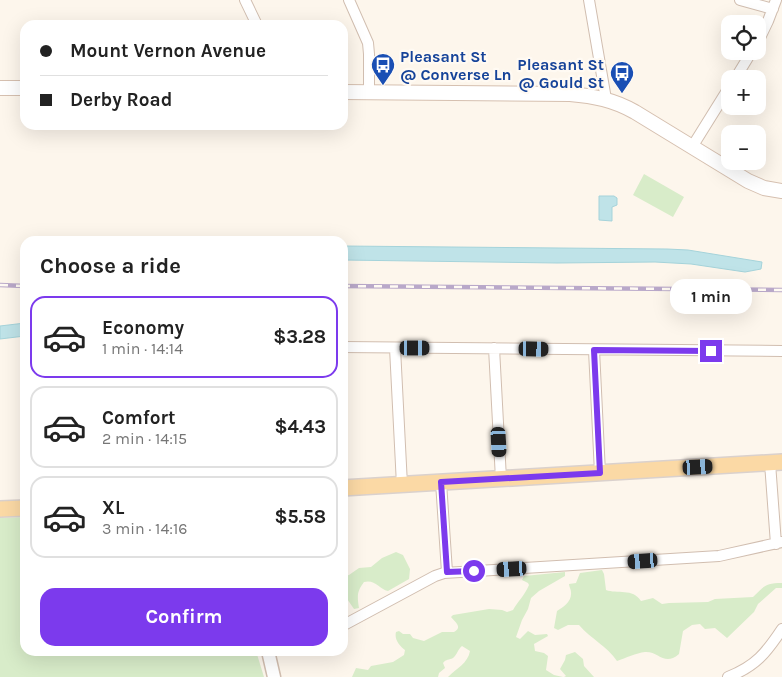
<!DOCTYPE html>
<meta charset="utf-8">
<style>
:root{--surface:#fff;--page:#f2f2f2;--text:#222;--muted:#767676;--line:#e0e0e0;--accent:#7c3aed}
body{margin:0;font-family:Karla,sans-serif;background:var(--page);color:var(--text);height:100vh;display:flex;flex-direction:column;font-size:19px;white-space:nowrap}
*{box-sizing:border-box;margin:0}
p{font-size:16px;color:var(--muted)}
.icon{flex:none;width:28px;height:28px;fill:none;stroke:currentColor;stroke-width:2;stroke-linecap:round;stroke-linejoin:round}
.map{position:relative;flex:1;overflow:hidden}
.drawer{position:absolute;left:20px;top:236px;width:328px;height:420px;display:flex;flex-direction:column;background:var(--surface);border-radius:15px;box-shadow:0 5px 20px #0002}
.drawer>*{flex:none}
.top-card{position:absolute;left:20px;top:20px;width:328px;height:110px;border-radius:15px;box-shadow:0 5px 20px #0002;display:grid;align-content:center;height:110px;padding:0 20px;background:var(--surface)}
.tools{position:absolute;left:721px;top:15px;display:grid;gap:10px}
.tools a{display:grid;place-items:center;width:45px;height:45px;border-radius:10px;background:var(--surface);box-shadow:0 5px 20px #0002;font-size:25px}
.end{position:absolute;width:22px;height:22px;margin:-11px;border:6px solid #7c3aed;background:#fff;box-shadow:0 0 0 2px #fff}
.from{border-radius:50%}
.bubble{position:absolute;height:35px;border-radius:15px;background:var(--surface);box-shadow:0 5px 20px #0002;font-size:16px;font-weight:700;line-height:35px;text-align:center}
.car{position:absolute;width:15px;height:30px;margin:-15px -8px;border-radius:6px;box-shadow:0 0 4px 1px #0007;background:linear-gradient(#222 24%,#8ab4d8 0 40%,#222 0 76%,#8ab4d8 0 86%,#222 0)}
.top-card b{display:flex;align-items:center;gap:18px;height:48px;font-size:19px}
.top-card b+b{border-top:1px solid var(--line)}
.top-card i{width:12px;height:12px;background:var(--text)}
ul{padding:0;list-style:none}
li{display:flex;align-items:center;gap:15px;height:82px;margin:0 10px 8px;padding:0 10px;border:2px solid var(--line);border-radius:15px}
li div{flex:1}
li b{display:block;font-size:19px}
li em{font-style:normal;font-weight:700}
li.active{border-color:var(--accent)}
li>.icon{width:45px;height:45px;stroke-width:1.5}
h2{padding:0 20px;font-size:22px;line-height:60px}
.cta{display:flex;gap:10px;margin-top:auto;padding:10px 20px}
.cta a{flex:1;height:58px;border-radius:15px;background:var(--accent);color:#fff;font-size:20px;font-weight:700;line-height:58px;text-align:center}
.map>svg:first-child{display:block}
</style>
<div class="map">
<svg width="782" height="677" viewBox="0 0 782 677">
<rect width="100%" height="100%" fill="#fdf6ec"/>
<path fill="#d8ecc9" d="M644 174 684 197 673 217 633 195Z
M25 517V651H256L264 677H0V518Z
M396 552 403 555 410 569 409 579 388 591C379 589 375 579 364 582 357 591 357 596 359 608L354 609 343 593V576L349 575 359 568 371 567 382 558Z
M602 570 604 574 606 590C617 594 633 588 641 601L653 598 662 604 669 603 708 602 715 599 753 597C764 587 764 583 782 583V588H776L758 604 754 612 727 638 715 628 705 629 700 624 692 625 683 631 679 654C664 667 659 651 645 652 636 653 626 658 617 661 607 646 591 639 579 625H568L558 630 554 628 557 611C563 607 572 602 571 592 571 589 569 587 569 584L576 583 580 573Z
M565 572V576L539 591 531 598 528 609 522 620 516 637 520 639 528 631 535 635 547 634 548 636 534 644 535 651 544 653 548 656 546 670 554 675 563 677H448C457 668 468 663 470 651L462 646C458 649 457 655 453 658 449 660 446 659 443 663L445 668 439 673 438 677H352L356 668 368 670 371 666 393 662 404 655 405 650C400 646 394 640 396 632L399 631 403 634H410L413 638 424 641 442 632H454C463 627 455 622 451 617L453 615 489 609 502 610 507 612 513 610C518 601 525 595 529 585L528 583 522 580 524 576Z
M575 652 583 659 584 666 594 677H564L566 676 560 669 565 660 566 655Z"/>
<path fill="#bfe3e8" stroke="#a5d3da" d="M599 196H614L617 198V205L612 207V221L599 220Z
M343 246 667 249 688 250 762 262 761 269 745 272 691 264 655 262 557 263 343 260Z
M25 323V336L0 339V326Z"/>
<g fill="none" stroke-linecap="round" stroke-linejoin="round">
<g stroke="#d1beb0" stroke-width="12">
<path id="minor" d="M245 0 257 25
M349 0 368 43 369 54V92
M589 0 606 99
M740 0 773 9
M758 42 768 21 776 0
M735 79 752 51
M692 147 730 86
M342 347 782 351
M395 348 402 485
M494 348 501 479
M594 350 600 473
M770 463 776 544
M441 482 447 572
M342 626 435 576 444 573 719 556 782 542
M728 677C756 666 766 653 782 629"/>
</g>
<g stroke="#d1beb0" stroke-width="15">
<path id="tertiary" d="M268 651 274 677"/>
</g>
<g stroke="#d6c0b0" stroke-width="16">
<path id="secondary" d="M0 88H25
M342 92 570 94C594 96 614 100 635 112L748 181 764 188 782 191"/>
</g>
<g stroke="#dad1cd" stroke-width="18">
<path id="primary" d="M342 488 782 462
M0 509 25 508"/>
</g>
<use href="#minor" stroke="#fff" stroke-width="10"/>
<use href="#tertiary" stroke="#fff" stroke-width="12"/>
<use href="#secondary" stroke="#fff" stroke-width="14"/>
<use href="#primary" stroke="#fbd9a5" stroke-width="15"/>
<g stroke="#b9a8c9" stroke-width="4.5">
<path id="rail" d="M0 285 25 286
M342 286 782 290"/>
</g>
<use href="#rail" stroke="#fffaf3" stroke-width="2.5" stroke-dasharray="8" stroke-linecap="butt"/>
</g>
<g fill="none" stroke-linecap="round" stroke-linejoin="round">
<path stroke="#7c3aed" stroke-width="6" d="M474 571 447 572 441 482 600 473 594 350 711 351"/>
</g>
<defs>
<g id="bus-pin" transform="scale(1.25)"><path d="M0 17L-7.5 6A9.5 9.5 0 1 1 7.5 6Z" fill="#1a4fb4" stroke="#fffaf3"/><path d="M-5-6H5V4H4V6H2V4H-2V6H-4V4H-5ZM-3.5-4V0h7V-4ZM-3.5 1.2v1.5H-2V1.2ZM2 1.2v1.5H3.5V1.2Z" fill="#fff"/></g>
</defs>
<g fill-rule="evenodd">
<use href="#bus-pin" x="383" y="65"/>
<use href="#bus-pin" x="622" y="73"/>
</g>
<g text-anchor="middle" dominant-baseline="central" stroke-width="4.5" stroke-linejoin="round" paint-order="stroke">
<g font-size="16" font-weight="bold" fill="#164399" stroke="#fffaf3" text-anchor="start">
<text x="400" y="56">Pleasant St<tspan x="400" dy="18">@ Converse Ln</tspan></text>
<text x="604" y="64" text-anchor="end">Pleasant St<tspan x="604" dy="18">@ Gould St</tspan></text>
</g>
</g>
</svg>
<div class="tools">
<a><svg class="icon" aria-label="locate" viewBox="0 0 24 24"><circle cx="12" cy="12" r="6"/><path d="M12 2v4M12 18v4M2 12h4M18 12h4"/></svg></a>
<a>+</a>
<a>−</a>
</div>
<i class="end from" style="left:474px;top:571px"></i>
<i class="end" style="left:711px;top:351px"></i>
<div class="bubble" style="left:670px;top:279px;width:82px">1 min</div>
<i class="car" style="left:415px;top:348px;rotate:90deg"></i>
<i class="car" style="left:534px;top:349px;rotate:91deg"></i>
<i class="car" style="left:499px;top:442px;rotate:177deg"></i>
<i class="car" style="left:698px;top:467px;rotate:87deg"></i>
<i class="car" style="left:643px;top:561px;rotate:266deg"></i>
<i class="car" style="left:512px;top:569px;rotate:267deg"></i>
<div class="top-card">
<b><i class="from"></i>Mount Vernon Avenue</b>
<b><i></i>Derby Road</b>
</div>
<section class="drawer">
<h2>Choose a ride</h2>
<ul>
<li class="active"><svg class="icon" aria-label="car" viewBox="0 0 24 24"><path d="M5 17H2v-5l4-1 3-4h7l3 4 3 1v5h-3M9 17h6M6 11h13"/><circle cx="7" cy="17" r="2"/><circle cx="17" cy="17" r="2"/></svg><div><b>Economy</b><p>1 min · 14:14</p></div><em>$3.28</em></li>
<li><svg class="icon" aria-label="car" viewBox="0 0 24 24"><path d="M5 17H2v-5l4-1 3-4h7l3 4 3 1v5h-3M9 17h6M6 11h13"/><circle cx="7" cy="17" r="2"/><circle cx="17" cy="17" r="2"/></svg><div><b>Comfort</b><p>2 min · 14:15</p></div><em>$4.43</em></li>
<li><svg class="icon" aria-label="car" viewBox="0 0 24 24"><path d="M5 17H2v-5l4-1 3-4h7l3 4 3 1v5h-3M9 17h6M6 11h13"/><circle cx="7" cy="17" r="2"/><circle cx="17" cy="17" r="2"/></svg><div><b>XL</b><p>3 min · 14:16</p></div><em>$5.58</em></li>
</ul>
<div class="cta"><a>Confirm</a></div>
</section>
</div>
